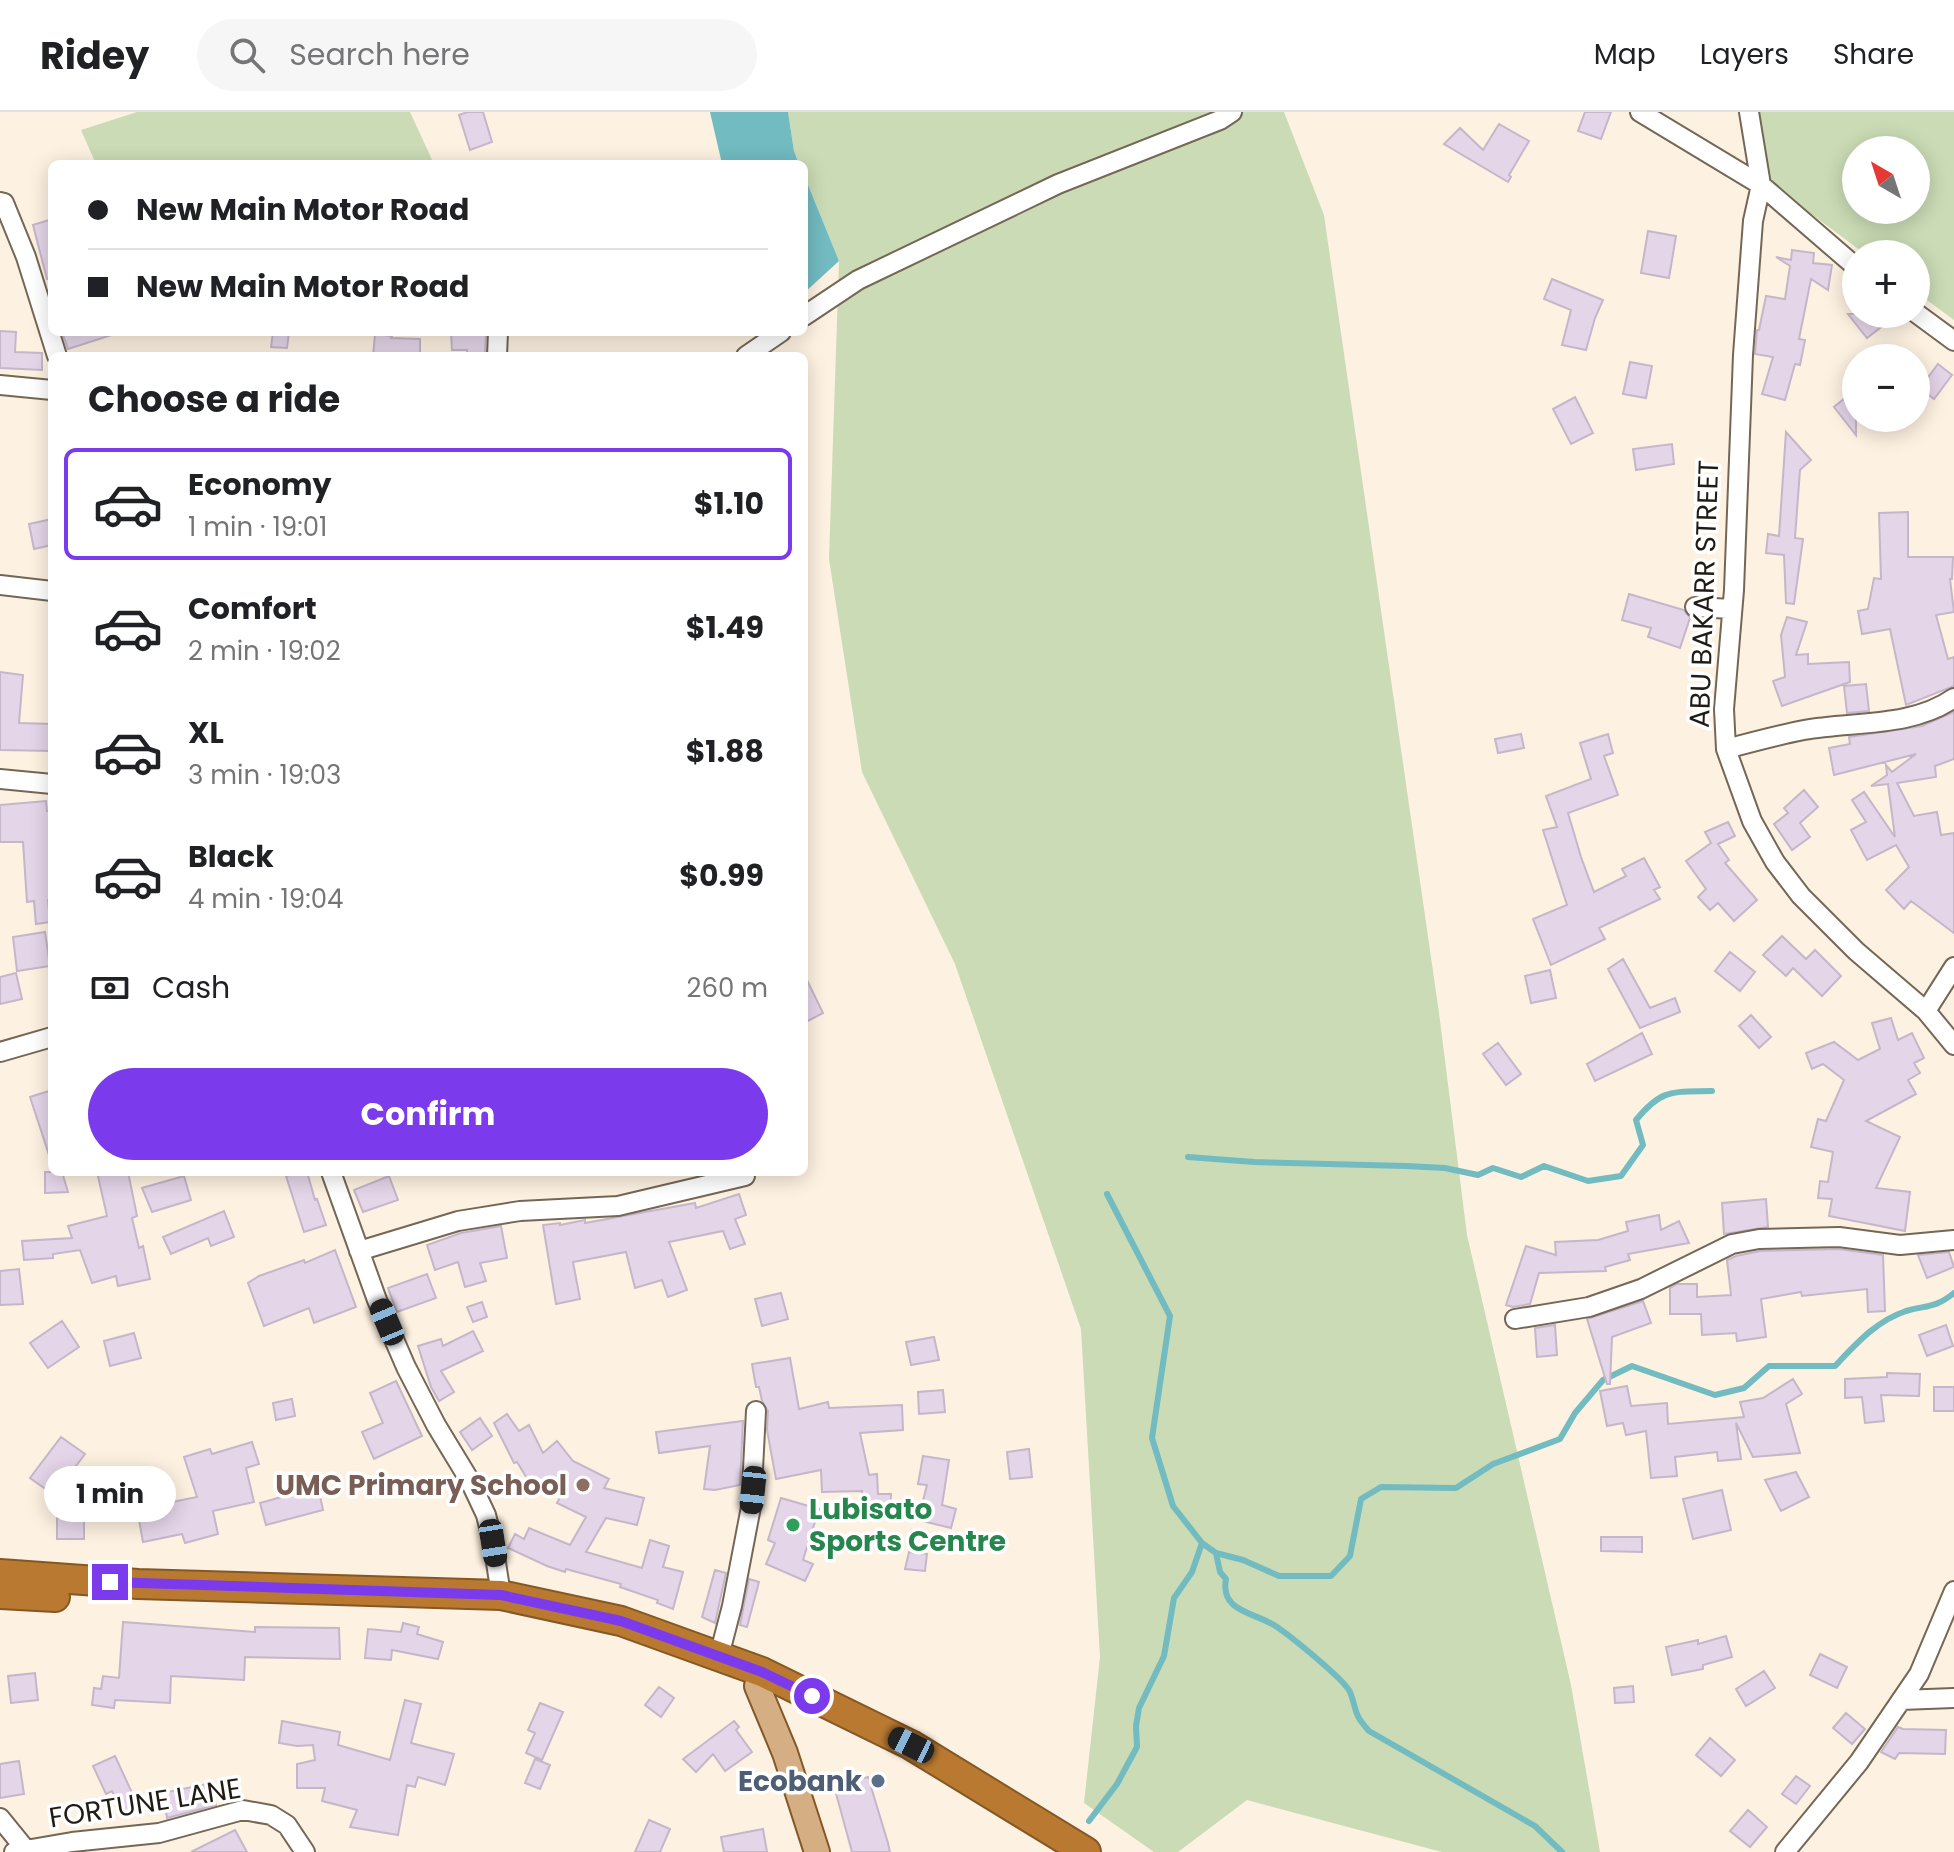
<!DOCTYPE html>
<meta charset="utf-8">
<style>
:root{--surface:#fff;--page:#f6f6f6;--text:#202124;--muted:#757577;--line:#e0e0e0;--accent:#7c3aed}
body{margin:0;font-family:Poppins,sans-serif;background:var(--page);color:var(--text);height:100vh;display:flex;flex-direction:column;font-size:30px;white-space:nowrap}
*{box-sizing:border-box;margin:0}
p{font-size:26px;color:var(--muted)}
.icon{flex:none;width:44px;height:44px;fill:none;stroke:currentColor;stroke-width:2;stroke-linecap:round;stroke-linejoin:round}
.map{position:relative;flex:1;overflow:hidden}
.drawer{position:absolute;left:48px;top:240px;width:760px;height:824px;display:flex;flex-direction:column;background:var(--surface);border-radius:12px;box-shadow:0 4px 20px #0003}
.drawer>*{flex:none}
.guide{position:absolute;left:48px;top:48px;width:760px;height:176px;border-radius:12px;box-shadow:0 4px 20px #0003;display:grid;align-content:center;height:176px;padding:0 40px;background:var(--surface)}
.needle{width:52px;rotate:321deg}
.tools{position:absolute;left:1842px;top:24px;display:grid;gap:16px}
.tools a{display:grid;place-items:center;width:88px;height:88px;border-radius:50%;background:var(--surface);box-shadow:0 4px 20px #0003;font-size:40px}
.end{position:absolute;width:36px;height:36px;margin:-18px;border:10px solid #7c3aed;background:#fff;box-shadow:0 0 0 4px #fff}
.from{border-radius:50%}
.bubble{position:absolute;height:56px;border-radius:28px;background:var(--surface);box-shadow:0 4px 20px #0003;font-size:26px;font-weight:700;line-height:56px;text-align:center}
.car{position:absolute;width:24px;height:48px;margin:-24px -12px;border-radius:10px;box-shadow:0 0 6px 2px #0007;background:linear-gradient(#222 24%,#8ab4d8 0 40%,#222 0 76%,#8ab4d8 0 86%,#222 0)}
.guide b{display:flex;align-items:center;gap:28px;height:76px;font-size:30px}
.guide b+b{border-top:2px solid var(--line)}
.guide i{width:20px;height:20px;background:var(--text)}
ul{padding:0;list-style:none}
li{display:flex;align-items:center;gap:24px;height:112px;margin:0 16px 12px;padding:0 24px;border:4px solid transparent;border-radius:12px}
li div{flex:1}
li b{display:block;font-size:30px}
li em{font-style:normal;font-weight:700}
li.on{border-color:var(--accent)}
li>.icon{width:72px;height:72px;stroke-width:1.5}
h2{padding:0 40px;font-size:36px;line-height:96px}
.pay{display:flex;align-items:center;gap:20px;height:88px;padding:0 40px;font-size:30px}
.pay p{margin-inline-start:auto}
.cta{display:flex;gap:16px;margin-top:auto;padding:16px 40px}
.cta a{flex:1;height:92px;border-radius:48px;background:var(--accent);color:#fff;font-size:32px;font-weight:700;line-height:92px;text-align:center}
header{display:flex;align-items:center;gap:48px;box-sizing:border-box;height:112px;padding:0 40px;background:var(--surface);border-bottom:2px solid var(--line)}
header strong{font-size:38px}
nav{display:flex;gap:44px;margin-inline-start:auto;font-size:28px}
.search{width:560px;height:72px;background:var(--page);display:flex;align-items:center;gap:20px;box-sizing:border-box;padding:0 28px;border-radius:44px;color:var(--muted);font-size:30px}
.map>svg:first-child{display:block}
</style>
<header>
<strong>Ridey</strong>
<div class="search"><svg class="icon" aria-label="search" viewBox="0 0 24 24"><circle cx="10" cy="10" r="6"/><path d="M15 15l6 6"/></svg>Search here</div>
<nav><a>Map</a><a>Layers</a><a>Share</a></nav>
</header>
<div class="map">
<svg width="1954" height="1740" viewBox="0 0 1954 1740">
<rect width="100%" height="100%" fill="#fdf1e1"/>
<path fill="#cadbb5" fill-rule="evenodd" d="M137 0H410L434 52H96L81 18Z
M788 0H1284L1324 103 1439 901 1467 1123 1571 1573 1600 1740H1442L1247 1688 1178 1740H1154L1084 1691 1100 1545 1081 1217 955 852 862 660 829 447 839 149 804 63V52H799L794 39Z
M1759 0H1954V208L1916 180V142H1865L1762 65 1758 20ZM1856 38H1916V98H1856Z"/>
<path fill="#72bbc1" d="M710 0H788L794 39 799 52H722Z
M804 63 839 149 804 181Z"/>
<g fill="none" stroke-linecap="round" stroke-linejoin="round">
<path stroke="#72bbc1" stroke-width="6" d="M1188 1045 1254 1050 1406 1054 1445 1056 1478 1063 1493 1056 1521 1065 1544 1054 1588 1069 1621 1064 1643 1033 1636 1008C1662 976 1673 980 1712 979
M1202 1431 1216 1441 1220 1460 1226 1467C1220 1499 1252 1500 1274 1513 1288 1522 1344 1567 1350 1580 1358 1600 1352 1600 1369 1619L1535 1714 1562 1740
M1216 1441 1243 1448 1279 1464H1331L1350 1444 1361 1387 1381 1375 1456 1376 1493 1352 1560 1327 1575 1301 1603 1268 1632 1254 1715 1283 1744 1276 1769 1254H1835C1856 1232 1876 1209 1906 1199 1927 1193 1936 1196 1954 1181
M1089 1709 1117 1672 1137 1635 1136 1614 1139 1596 1164 1544 1174 1486 1192 1460 1202 1431 1173 1394 1152 1326 1170 1204 1107 1082"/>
</g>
<path fill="#e4d5e8" stroke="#c5b6c9" stroke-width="2" d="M468 0H483L492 30 470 38 459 3Z
M1585 0H1611L1601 27 1578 19Z
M1499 12 1529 29 1509 63 1511 65 1508 70 1444 32 1460 16 1483 38Z
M52 107V166L47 167 33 113Z
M1648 119 1676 124 1669 166 1641 161Z
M1792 138 1814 141 1813 151 1832 153 1828 178 1811 167 1799 227 1805 228 1800 253 1795 252 1785 288 1762 282 1773 245 1755 242 1757 218H1759L1766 184 1785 187 1790 154 1776 145 1791 148Z
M1552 167 1603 188 1595 206 1586 238 1562 233 1571 198 1544 187Z
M1848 202H1877L1885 212 1867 226Z
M0 219 16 220 15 240 42 241V258L0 256Z
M62 220H114L115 222 68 237Z
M273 220H289L287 236 271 235Z
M451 220H486L485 244H467V238H452Z
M375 222 392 224 391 226 420 227V244H373Z
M1630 250 1652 254 1646 286 1623 282Z
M1938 252 1952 263 1934 287 1920 276Z
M1856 277V323L1834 295Z
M1575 285 1593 321 1571 332 1553 297Z
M1786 320 1811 348 1800 358 1795 426 1803 427 1794 492 1786 491 1784 443 1766 441 1768 422 1779 424Z
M1672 332 1674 352 1636 358 1633 337Z
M1908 400V445H1953L1952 467H1950L1954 500 1936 503 1948 547 1954 545V574L1906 593 1890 517 1862 522 1858 499 1868 497 1874 466 1881 467 1879 401Z
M52 407V433L34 437 29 412Z
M1629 482 1684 498 1690 506 1680 536 1648 525 1651 516 1622 508Z
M1787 505 1807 510 1796 543 1808 542V552L1849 550 1850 570 1782 594 1773 569 1785 565 1781 523Z
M0 560 23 563 19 611 52 612V639L0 638Z
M1866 572 1869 599 1847 601 1844 574Z
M1954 600V647L1935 654 1936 665 1897 671 1914 704 1937 700 1941 723 1954 721V821L1911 789 1904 797 1886 778 1909 755 1896 733 1867 748 1851 718 1866 710 1852 688 1864 680 1895 725 1888 672 1871 674 1887 663 1886 653 1892 660 1916 642 1834 663 1829 636 1850 632 1849 625 1922 614Z
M1521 622 1524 636 1498 641 1495 627Z
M1608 622 1613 641 1604 644 1618 683 1568 701 1581 745 1594 780 1626 764 1622 757 1644 746 1660 775 1654 778 1660 787 1599 816 1605 827 1551 853 1533 807 1567 793 1543 718 1557 715 1546 684 1591 667 1580 631Z
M1804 678 1818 695 1800 711 1810 725 1792 738 1774 712 1788 701 1784 696Z
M46 689 47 699H52V788H48L50 810 36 812 34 789 27 790 23 730H0V693Z
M1728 710 1735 724 1718 732 1729 748 1725 751 1757 788 1734 809 1718 791 1710 798 1698 785 1706 777 1686 749 1711 731 1705 720Z
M45 820 50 854 17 859 13 825Z
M1782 824 1806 847 1815 838 1841 864 1822 884 1793 856 1786 864 1763 843Z
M1730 840 1755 860 1740 879 1715 859Z
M1623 847 1650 896 1675 886 1680 900 1640 916 1608 857Z
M1550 858 1556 886 1531 891 1525 864Z
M16 861 22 887 0 892V865Z
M804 862 823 901 804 911Z
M1751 903 1771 925 1759 936 1739 914Z
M1891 906 1898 928 1912 921 1924 946 1914 951 1920 961 1908 968 1916 982 1866 1009 1900 1025 1876 1076 1910 1080 1905 1119 1829 1104 1832 1087 1818 1086 1820 1069 1828 1070 1833 1040 1811 1035 1818 1007 1826 1009 1844 968 1823 952 1812 957 1806 941 1834 930 1858 948 1880 937 1872 911Z
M1642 921 1652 942 1595 969 1587 952Z
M1498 931 1521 962 1506 973 1483 942Z
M52 978V1043H49L30 985Z
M45 1060H62L68 1080 45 1081Z
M97 1060H128L137 1104 132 1106 139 1136 143 1134 150 1167 118 1174 116 1164 92 1171 80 1138 53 1142V1146L24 1148 22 1129 72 1126 68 1114 107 1104Z
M300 1060H307L315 1088 317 1087 326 1113 304 1120 286 1064Z
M184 1064 191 1088 152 1100 142 1076Z
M389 1064 398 1088 363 1100 354 1078Z
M739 1082 746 1103 735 1107 745 1132 730 1137 723 1119 669 1130 687 1178 668 1185 662 1168 635 1176 626 1140 573 1150 580 1187 556 1192 543 1113 560 1111V1113L585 1108V1111L695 1091 696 1096Z
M1766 1087 1768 1115 1724 1122 1722 1091Z
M224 1099 234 1125 211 1134 208 1126 171 1142 163 1125Z
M1659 1103 1661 1118 1679 1109 1689 1131 1628 1142 1630 1148 1605 1155 1606 1159 1539 1161 1530 1192 1513 1195 1506 1193 1526 1134 1556 1143 1555 1130 1598 1128 1628 1119 1626 1110Z
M501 1114 507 1146 480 1151 486 1169 465 1175 458 1150 435 1158 427 1133 461 1121Z
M1838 1137 1883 1143 1885 1199 1868 1200 1867 1177 1802 1184 1801 1180 1761 1187 1766 1225 1737 1229 1736 1221 1702 1223 1701 1202H1670V1176L1677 1172H1697V1185L1731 1183 1727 1148 1736 1144 1760 1139Z
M335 1138 356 1195 314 1211 309 1196 264 1214 248 1171 259 1164 304 1148 305 1151Z
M1949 1140 1954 1155 1927 1166 1918 1143Z
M19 1157 23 1192 0 1193V1159Z
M427 1162 436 1186 397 1200 388 1176Z
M781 1181 788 1207 762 1214 755 1187Z
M1643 1189 1651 1211 1612 1225 1610 1272H1607L1587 1207Z
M482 1190 487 1205 473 1210 467 1195Z
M62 1209 79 1235 48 1256 30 1231Z
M1555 1213 1557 1243 1537 1245 1535 1216Z
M1946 1213 1953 1234 1927 1244 1919 1223Z
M473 1219 483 1239 441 1259 454 1280 439 1289 431 1275 418 1234 441 1227 443 1234Z
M134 1221 141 1246 110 1254 104 1229Z
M934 1225 939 1248 911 1253 906 1230Z
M790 1246 799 1297 828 1290 829 1296 902 1293 903 1318 860 1321 869 1363 877 1362 878 1382H891L890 1407 861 1406 862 1379 822 1380 821 1358 776 1367 767 1318 768 1299 762 1289 759 1275H756L752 1252Z
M1887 1261 1920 1262 1919 1284 1881 1283 1884 1309 1865 1311 1862 1285 1845 1286V1267L1887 1265Z
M1793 1267 1802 1282 1786 1292 1800 1341 1753 1345 1736 1311 1741 1347 1718 1349 1717 1340 1675 1345 1677 1364 1651 1366 1646 1319 1626 1323 1623 1311 1607 1314 1600 1279 1627 1274 1631 1294 1667 1291 1668 1312 1744 1305 1740 1290 1763 1286Z
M396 1269 422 1324 374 1347 362 1320 383 1311 370 1281Z
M1934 1275H1954V1299H1934Z
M943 1278 945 1300 919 1302 918 1280Z
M292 1287 295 1304 276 1308 273 1291Z
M507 1302 519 1319 529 1313 543 1341 557 1329 573 1349 609 1367 604 1376 644 1386 637 1413 606 1406 586 1440 642 1456 650 1428 669 1434 663 1455 683 1460 673 1497 657 1491 658 1488 620 1475 621 1472 566 1457 565 1460 547 1454 508 1436 515 1422 524 1427 529 1416 570 1433 586 1405 557 1391 562 1381 541 1371 533 1376 517 1350 514 1351 494 1311Z
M480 1306 492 1324 472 1338 460 1320Z
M743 1309 740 1373 715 1378 704 1377 710 1334 659 1341 656 1320Z
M61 1325 85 1342 54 1383 30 1366Z
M252 1330 259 1352 246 1356 254 1390 213 1399 218 1422 185 1431 182 1422 143 1430 137 1397 197 1385 184 1345 210 1337 212 1342Z
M1029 1337 1032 1365 1010 1367 1007 1340Z
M923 1344 949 1348 942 1393 956 1397 951 1416 918 1408 927 1373 918 1372Z
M1796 1360 1809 1385 1781 1399 1765 1368Z
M318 1375 323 1398 266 1413 260 1391Z
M1722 1378 1731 1418 1693 1427 1683 1387Z
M781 1386 819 1397 803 1448 813 1452 805 1469 766 1452 775 1431 768 1428Z
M57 1406H84V1427H57Z
M1601 1425H1642V1440L1601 1439Z
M909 1440 927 1442 925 1459 905 1457Z
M715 1458 726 1461 715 1511 702 1505Z
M749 1467 759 1470 747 1515 740 1513Z
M123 1510 255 1520V1515L339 1516 340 1547 245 1545 244 1568 171 1564 170 1591 115 1588 114 1596 92 1593 94 1576 101 1577 103 1564 119 1566Z
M403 1511 419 1515 417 1522 443 1530 438 1547 392 1538 391 1548 365 1546 368 1517 401 1520Z
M1726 1524 1732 1545 1703 1553V1557L1672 1563 1666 1535 1698 1528V1532Z
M1820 1542 1847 1555 1837 1576 1810 1563Z
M1764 1559 1775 1576 1746 1594 1736 1577Z
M35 1561 38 1588 11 1591 8 1564Z
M1633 1574 1634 1590 1615 1591 1614 1576Z
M659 1575 674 1586 661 1605 645 1593Z
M405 1588 421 1592 411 1631 454 1642 445 1673 418 1665 415 1675 407 1673 398 1723 350 1715 357 1698 322 1689 325 1676H297V1652L315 1648 313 1633 297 1634 279 1631 282 1609 340 1620 338 1633 390 1648Z
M540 1591 563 1600 542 1648 526 1641 535 1621 528 1618Z
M1846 1601 1865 1617 1852 1632 1833 1616Z
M734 1609 739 1615 736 1618 752 1640 725 1659 713 1642 696 1660 683 1647Z
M1898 1615 1903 1617 1946 1618 1945 1642 1899 1641 1895 1647 1881 1640Z
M1710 1626 1735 1648 1721 1664 1696 1643Z
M115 1644 140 1698 125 1706 112 1679 106 1682 93 1654Z
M535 1647 550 1653 540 1677 525 1671Z
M19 1649 24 1682 0 1686V1652Z
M1796 1664 1810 1674 1796 1692 1782 1682Z
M868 1665 888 1731 890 1740H852L834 1674Z
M212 1671 216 1693 167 1706 163 1681Z
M1748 1698 1767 1715 1750 1735 1730 1719Z
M649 1708 670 1717 660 1740H635Z
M763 1717 767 1740H724L721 1725Z
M235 1718 247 1740H191Z"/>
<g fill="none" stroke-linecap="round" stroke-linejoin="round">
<g stroke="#746755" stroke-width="22">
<path id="minor" d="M1640 0 1761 73 1856 155
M1749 0 1761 73 1753 109 1743 243 1734 478 1724 597 1726 637 1752 709 1775 750 1801 784 1856 839 1926 899 1954 933
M0 90 4 91 26 145 57 244
M1916 201 1954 229
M804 204 858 168 1058 72 1220 8 1232 0
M497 244 498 220
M746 244 781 220
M0 273 52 278
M0 473 52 479
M1695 495 1732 497
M1726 637C1752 630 1778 623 1804 618 1853 609 1911 616 1954 586
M0 667 52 672
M1926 899 1954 855
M0 940 52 925
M331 1060 377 1188 406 1255 436 1313 470 1369 486 1403 493 1431 501 1483
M359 1139 458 1109 520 1099 618 1094 745 1064
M1515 1207 1589 1195 1641 1177 1732 1132 1759 1127 1839 1125 1900 1133 1954 1128
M719 1544 732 1494 751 1395 756 1299
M1901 1588 1954 1586
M0 1706 26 1738
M14 1740 72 1730 159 1721 243 1698 271 1703 287 1713 305 1740
M1785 1740 1859 1650 1919 1562 1954 1479"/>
</g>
<g stroke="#835826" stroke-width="28">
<path id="major" d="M762 1560 757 1574 785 1641 817 1740"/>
</g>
<g stroke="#835826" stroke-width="32">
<path id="highway" d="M0 1462 138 1472 501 1483 621 1509 762 1560 911 1633 1086 1740
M0 1482 55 1485"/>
</g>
<use href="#minor" stroke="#fff" stroke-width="18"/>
<use href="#major" stroke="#d5af83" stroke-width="24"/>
<use href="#highway" stroke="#b97930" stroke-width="28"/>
</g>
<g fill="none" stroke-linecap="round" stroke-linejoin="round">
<path stroke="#7c3aed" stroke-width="10" d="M110 1470 501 1483 621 1509 762 1560 812 1584"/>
</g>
<circle fill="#8d6e63" stroke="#fff" stroke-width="3" cx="583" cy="1373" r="8"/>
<circle fill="#2e9e5b" stroke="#fff" stroke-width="3" cx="793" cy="1413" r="8"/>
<circle fill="#5c6f8a" stroke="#fff" stroke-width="3" cx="878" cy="1669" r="8"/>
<g text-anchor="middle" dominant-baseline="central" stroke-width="7" stroke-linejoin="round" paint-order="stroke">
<g font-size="28" fill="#201b14" stroke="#fff">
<text transform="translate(1704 482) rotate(-88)">ABU BAKARR STREET</text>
<text transform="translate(145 1691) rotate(-9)">FORTUNE LANE</text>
</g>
<g font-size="28" font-weight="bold" fill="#785e54" stroke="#fff" text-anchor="end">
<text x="567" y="1373">UMC Primary School</text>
</g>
<g font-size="28" font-weight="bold" fill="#27864d" stroke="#fff" text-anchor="start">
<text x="809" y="1397">Lubisato<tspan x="809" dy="32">Sports Centre</tspan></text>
</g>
<g font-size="28" font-weight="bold" fill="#4e5e75" stroke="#fff" text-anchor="end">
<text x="862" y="1669">Ecobank</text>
</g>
</g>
</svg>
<div class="tools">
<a><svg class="needle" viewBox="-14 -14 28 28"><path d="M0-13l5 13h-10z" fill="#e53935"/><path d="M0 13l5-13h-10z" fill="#757577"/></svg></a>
<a>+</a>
<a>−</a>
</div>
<i class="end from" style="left:812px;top:1584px"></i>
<i class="end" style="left:110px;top:1470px"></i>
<div class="bubble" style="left:44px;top:1354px;width:132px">1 min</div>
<i class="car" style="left:387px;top:1210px;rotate:337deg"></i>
<i class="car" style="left:753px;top:1378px;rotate:186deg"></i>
<i class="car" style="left:493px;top:1431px;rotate:171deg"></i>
<i class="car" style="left:911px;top:1633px;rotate:296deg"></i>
<div class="guide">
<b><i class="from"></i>New Main Motor Road</b>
<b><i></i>New Main Motor Road</b>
</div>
<section class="drawer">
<h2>Choose a ride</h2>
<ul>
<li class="on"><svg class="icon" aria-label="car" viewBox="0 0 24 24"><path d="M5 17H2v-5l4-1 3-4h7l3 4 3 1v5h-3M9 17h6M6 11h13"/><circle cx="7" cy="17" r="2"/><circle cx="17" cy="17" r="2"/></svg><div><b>Economy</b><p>1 min · 19:01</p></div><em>$1.10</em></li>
<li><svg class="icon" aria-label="car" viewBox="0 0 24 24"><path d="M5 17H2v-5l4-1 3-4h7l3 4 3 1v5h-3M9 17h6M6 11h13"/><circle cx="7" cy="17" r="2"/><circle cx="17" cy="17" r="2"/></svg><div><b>Comfort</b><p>2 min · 19:02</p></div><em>$1.49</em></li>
<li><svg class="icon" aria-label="car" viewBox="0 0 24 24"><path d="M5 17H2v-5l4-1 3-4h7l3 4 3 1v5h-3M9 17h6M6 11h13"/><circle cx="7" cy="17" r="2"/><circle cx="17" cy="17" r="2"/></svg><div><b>XL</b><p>3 min · 19:03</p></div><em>$1.88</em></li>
<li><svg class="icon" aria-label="car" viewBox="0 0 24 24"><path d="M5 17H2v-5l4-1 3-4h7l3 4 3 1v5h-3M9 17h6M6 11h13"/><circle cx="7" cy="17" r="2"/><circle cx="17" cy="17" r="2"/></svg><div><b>Black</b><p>4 min · 19:04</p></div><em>$0.99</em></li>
</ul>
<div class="pay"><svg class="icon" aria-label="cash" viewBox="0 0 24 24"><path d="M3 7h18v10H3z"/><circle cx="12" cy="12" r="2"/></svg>Cash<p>260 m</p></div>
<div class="cta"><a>Confirm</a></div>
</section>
</div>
